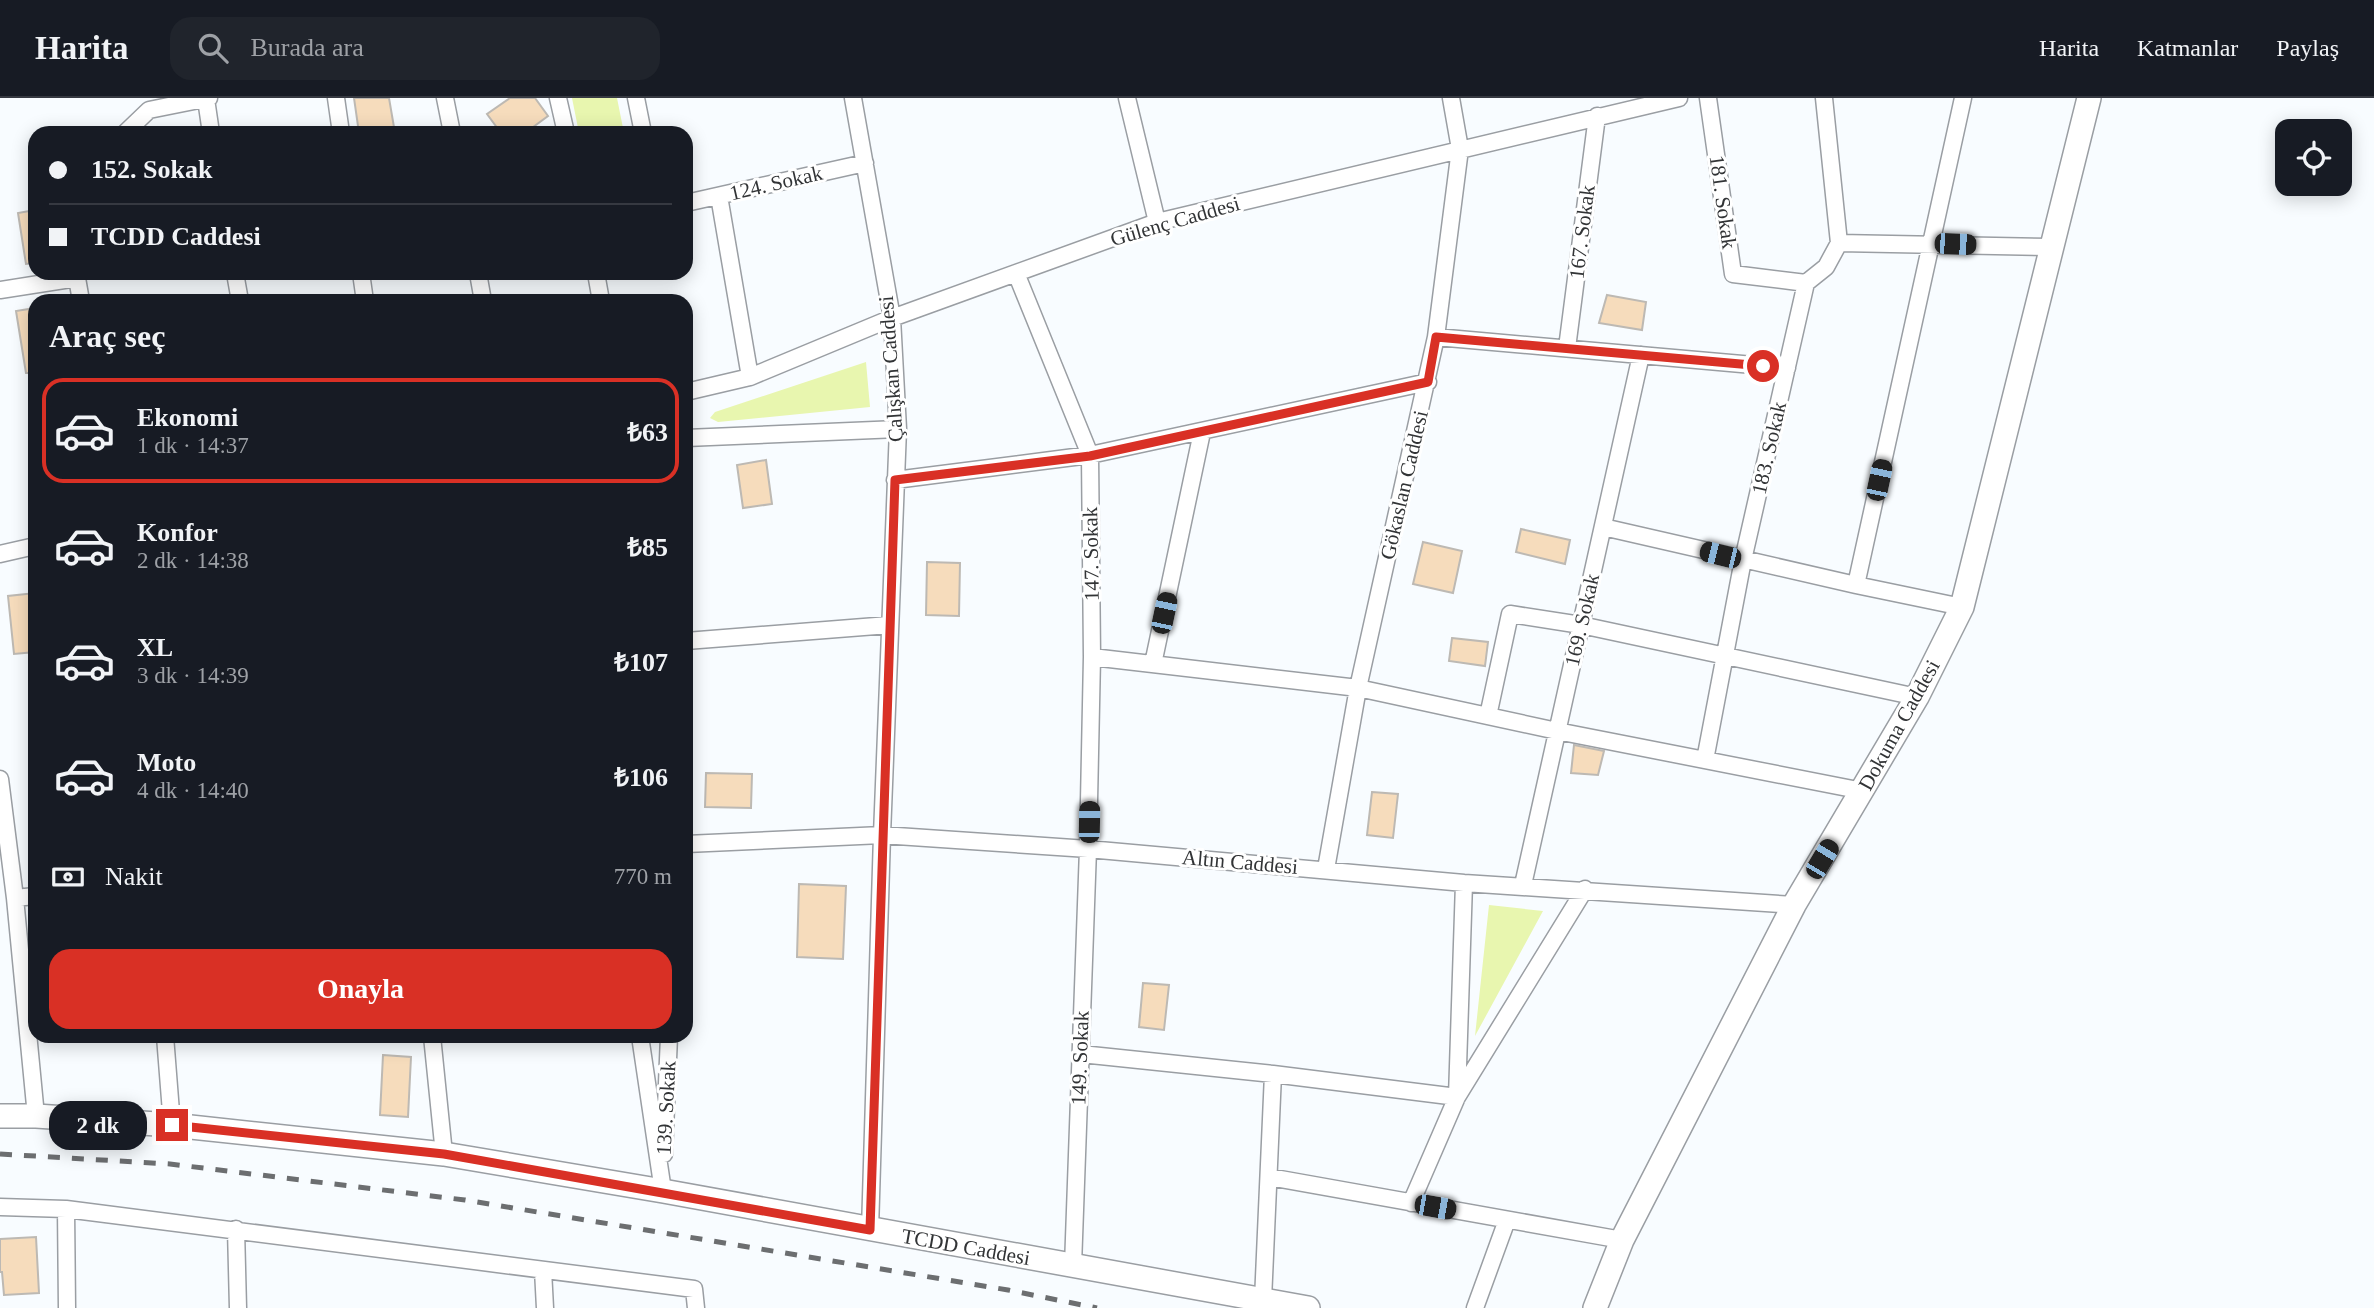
<!DOCTYPE html>
<html lang="tr">
<meta charset="utf-8">
<style>
:root{--surface:#171b24;--page:#20242c;--text:#f1f3f6;--muted:#9ea1a6;--line:#363941;--accent:#d93025}
body{margin:0;font-family:Georgia,serif;background:var(--page);color:var(--text);height:100vh;display:flex;flex-direction:column;font-size:26px;white-space:nowrap}
*{box-sizing:border-box;margin:0}
p{font-size:23px;color:var(--muted)}
.icon{flex:none;width:38px;height:38px;fill:none;stroke:currentColor;stroke-width:2;stroke-linecap:round;stroke-linejoin:round}
.map{position:relative;flex:1;overflow:hidden}
.sheet{position:absolute;left:28px;top:196px;width:665px;height:749px;display:flex;flex-direction:column;background:var(--surface);border-radius:21px;box-shadow:0 4px 18px #0003}
.sheet>*{flex:none}
.guide{position:absolute;left:28px;top:28px;width:665px;height:154px;border-radius:21px;box-shadow:0 4px 18px #0003;display:grid;align-content:center;height:154px;padding:0 21px;background:var(--surface)}
.buttons{position:absolute;left:2275px;top:21px;display:grid;gap:14px}
.buttons a{display:grid;place-items:center;width:77px;height:77px;border-radius:14px;background:var(--surface);box-shadow:0 4px 18px #0003;font-size:35px}
.end{position:absolute;width:32px;height:32px;margin:-16px;border:9px solid #d93025;background:#fff;box-shadow:0 0 0 4px #fff}
.from{border-radius:50%}
.bubble{position:absolute;height:49px;border-radius:21px;background:var(--surface);box-shadow:0 4px 18px #0003;font-size:23px;font-weight:600;line-height:49px;text-align:center}
.car{position:absolute;width:21px;height:42px;margin:-21px -10px;border-radius:9px;box-shadow:0 0 5px 2px #0007;background:linear-gradient(#222 24%,#8ab4d8 0 40%,#222 0 76%,#8ab4d8 0 86%,#222 0)}
.guide b{display:flex;align-items:center;gap:24px;height:66px;font-size:26px}
.guide b+b{border-top:2px solid var(--line)}
.guide i{width:18px;height:18px;background:var(--text)}
ul{padding:0;list-style:none}
li{display:flex;align-items:center;gap:21px;height:105px;margin:0 14px 10px;padding:0 7px;border:4px solid transparent;border-radius:21px}
li div{flex:1}
li b{display:block;font-size:26px}
li em{font-style:normal;font-weight:600}
li.active{border-color:var(--accent)}
li>.icon{width:63px;height:63px;stroke-width:1.5}
h2{padding:0 21px;font-size:32px;line-height:84px}
.pay{display:flex;align-items:center;gap:18px;height:77px;padding:0 21px;font-size:26px}
.pay p{margin-inline-start:auto}
.button{display:flex;gap:14px;margin-top:auto;padding:14px 21px}
.button a{flex:1;height:80px;border-radius:21px;background:var(--accent);color:#fff;font-size:28px;font-weight:600;line-height:80px;text-align:center}
header{display:flex;align-items:center;gap:42px;box-sizing:border-box;height:98px;padding:0 35px;background:var(--surface);border-bottom:2px solid var(--line)}
header strong{font-size:33px}
nav{display:flex;gap:38px;margin-inline-start:auto;font-size:24px}
.search{width:490px;height:63px;background:var(--page);display:flex;align-items:center;gap:18px;box-sizing:border-box;padding:0 24px;border-radius:21px;color:var(--muted);font-size:26px}
.map>svg:first-child{display:block}
</style>
<header>
<strong>Harita</strong>
<div class="search"><svg class="icon" aria-label="search" viewBox="0 0 24 24"><circle cx="10" cy="10" r="6"/><path d="M15 15l6 6"/></svg>Burada ara</div>
<nav><a>Harita</a><a>Katmanlar</a><a>Paylaş</a></nav>
</header>
<div class="map">
<svg width="2374" height="1210" viewBox="0 0 2374 1210">
<rect width="100%" height="100%" fill="#f8fcff"/>
<path fill="#e8f6af" d="M572 0H617L624 35H579Z
M866 264 870 309 718 324 710 320 715 314Z
M1489 807 1543 813 1475 938Z"/>
<path fill="#f6dcbc" stroke="#bdb9b3" stroke-width="2" d="M354 0H389L395 35H359Z
M510 0H535L548 18 525 35H501L487 16Z
M35 112V165L26 166 18 115Z
M1607 197 1646 204 1642 232 1599 225Z
M35 210V275H26L16 213Z
M766 362 772 406 743 410 737 367Z
M1521 431 1570 442 1565 466 1516 454Z
M1423 444 1462 453 1453 495 1413 486Z
M927 464 960 465 959 518 926 517Z
M35 495V554L14 556 8 498Z
M1452 540 1488 544 1485 568 1449 563Z
M1574 647 1604 653 1598 677 1571 675Z
M706 675 752 676 751 710 705 709Z
M1372 694 1398 696 1393 740 1367 737Z
M799 786 846 788 843 861 797 859Z
M1143 885 1169 887 1164 932 1139 929Z
M383 957 411 959 408 1019 380 1017Z
M36 1139 39 1195 4 1197 2 1174H0V1141Z"/>
<g fill="none" stroke-linecap="round" stroke-linejoin="round">
<g stroke="#9a9ea3" stroke-width="19">
<path id="street" d="M336 0 341 35
M445 0 452 35
M558 0 566 35
M636 0 643 35
M853 0 892 220 898 331 882 737 870 1132
M1127 0 1157 124
M1708 0 1733 176 1806 185
M206 1 211 35
M125 35 149 12 209 0
M719 98 750 279
M686 105 865 65
M1839 145 2051 149
M235 175 240 203
M361 175 365 203
M478 175 483 203
M596 175 601 203
M1016 175 1090 357 1092 559 1088 751 1073 1168
M77 180 81 203
M0 192 77 180 76 175
M1436 239 1787 270
M1567 250 1597 18
M686 294 750 279 892 220 1157 124 1679 0
M686 340 898 331
M895 382 1090 357 1428 284
M1603 429 1856 487 1962 509
M0 456 35 448
M1856 487 1963 0
M686 543 889 527
M1092 559 1358 590 1557 633 1863 693
M1153 566 1202 334
M1488 618 1510 516 1581 527 1917 599
M1705 662 1743 462 1806 185 1826 169 1839 145 1824 0
M0 681 15 800 36 1018
M686 746 882 737 1088 751 1464 785 1794 807
M1326 771 1358 590 1436 239 1460 51 1451 0
M1523 787 1641 257
M15 800 35 798
M165 938 172 1027
M432 938 444 1056
M640 938 663 1093
M1081 956 1273 976 1263 1202
M1273 976 1457 999 1464 785
M664 1056 669 938
M1269 1079 1622 1142
M1411 1105 1457 999 1585 791
M0 1109 66 1111 694 1191 696 1210
M66 1111 67 1210
M236 1131 238 1210
M543 1172 545 1210
M1475 1210 1507 1122"/>
</g>
<g stroke="#9a9ea3" stroke-width="26">
<path id="secondary" d="M0 1018H36L172 1027 444 1056 663 1093 1308 1210
M1595 1210 1622 1142 1794 807 1917 599 1962 509 2089 0"/>
</g>
<use href="#street" stroke="#fff" stroke-width="16"/>
<use href="#secondary" stroke="#fff" stroke-width="23"/>
<path stroke="#6c6e70" stroke-width="5" stroke-dasharray="12 12" stroke-linecap="butt" d="M0 1056 170 1066 465 1102 1008 1192 1097 1210"/>
</g>
<g fill="none" stroke-linecap="round" stroke-linejoin="round">
<path stroke="#d93025" stroke-width="9" d="M172 1027 444 1056 870 1132 895 382 1090 358 1428 284 1436 239 1763 268"/>
</g>
<g text-anchor="middle" dominant-baseline="central" stroke-width="6" stroke-linejoin="round" paint-order="stroke">
<g font-size="21" fill="#323436" stroke="#fff">
<text transform="translate(776 85) rotate(-13)">124. Sokak</text>
<text transform="translate(1723 104) rotate(82)">181. Sokak</text>
<text transform="translate(1175 123) rotate(-16)">Gülenç Caddesi</text>
<text transform="translate(1582 134) rotate(-83)">167. Sokak</text>
<text transform="translate(891 271) rotate(-94)">Çalışkan Caddesi</text>
<text transform="translate(1769 350) rotate(-77)">183. Sokak</text>
<text transform="translate(1404 387) rotate(-77)">Gökaslan Caddesi</text>
<text transform="translate(1091 456) rotate(-91)">147. Sokak</text>
<text transform="translate(1582 522) rotate(-77)">169. Sokak</text>
<text transform="translate(1899 627) rotate(-61)">Dokuma Caddesi</text>
<text transform="translate(1240 764) rotate(5)">Altın Caddesi</text>
<text transform="translate(1080 960) rotate(-88)">149. Sokak</text>
<text transform="translate(666 1010) rotate(-87)">139. Sokak</text>
<text transform="translate(966 1149) rotate(10)">TCDD Caddesi</text>
</g>
</g>
</svg>
<div class="buttons">
<a><svg class="icon" aria-label="locate" viewBox="0 0 24 24"><circle cx="12" cy="12" r="6"/><path d="M12 2v4M12 18v4M2 12h4M18 12h4"/></svg></a>
</div>
<i class="end from" style="left:1763px;top:268px"></i>
<i class="end" style="left:172px;top:1027px"></i>
<div class="bubble" style="left:49px;top:1003px;width:98px">2 dk</div>
<i class="car" style="left:1955px;top:146px;rotate:92deg"></i>
<i class="car" style="left:1879px;top:382px;rotate:12deg"></i>
<i class="car" style="left:1720px;top:457px;rotate:284deg"></i>
<i class="car" style="left:1164px;top:515px;rotate:12deg"></i>
<i class="car" style="left:1089px;top:724px;rotate:1deg"></i>
<i class="car" style="left:1822px;top:761px;rotate:31deg"></i>
<i class="car" style="left:1435px;top:1109px;rotate:100deg"></i>
<div class="guide">
<b><i class="from"></i>152. Sokak</b>
<b><i></i>TCDD Caddesi</b>
</div>
<section class="sheet">
<h2>Araç seç</h2>
<ul>
<li class="active"><svg class="icon" aria-label="car" viewBox="0 0 24 24"><path d="M5 17H2v-5l4-1 3-4h7l3 4 3 1v5h-3M9 17h6M6 11h13"/><circle cx="7" cy="17" r="2"/><circle cx="17" cy="17" r="2"/></svg><div><b>Ekonomi</b><p>1 dk · 14:37</p></div><em>₺63</em></li>
<li><svg class="icon" aria-label="car" viewBox="0 0 24 24"><path d="M5 17H2v-5l4-1 3-4h7l3 4 3 1v5h-3M9 17h6M6 11h13"/><circle cx="7" cy="17" r="2"/><circle cx="17" cy="17" r="2"/></svg><div><b>Konfor</b><p>2 dk · 14:38</p></div><em>₺85</em></li>
<li><svg class="icon" aria-label="car" viewBox="0 0 24 24"><path d="M5 17H2v-5l4-1 3-4h7l3 4 3 1v5h-3M9 17h6M6 11h13"/><circle cx="7" cy="17" r="2"/><circle cx="17" cy="17" r="2"/></svg><div><b>XL</b><p>3 dk · 14:39</p></div><em>₺107</em></li>
<li><svg class="icon" aria-label="car" viewBox="0 0 24 24"><path d="M5 17H2v-5l4-1 3-4h7l3 4 3 1v5h-3M9 17h6M6 11h13"/><circle cx="7" cy="17" r="2"/><circle cx="17" cy="17" r="2"/></svg><div><b>Moto</b><p>4 dk · 14:40</p></div><em>₺106</em></li>
</ul>
<div class="pay"><svg class="icon" aria-label="cash" viewBox="0 0 24 24"><path d="M3 7h18v10H3z"/><circle cx="12" cy="12" r="2"/></svg>Nakit<p>770 m</p></div>
<div class="button"><a>Onayla</a></div>
</section>
</div>
